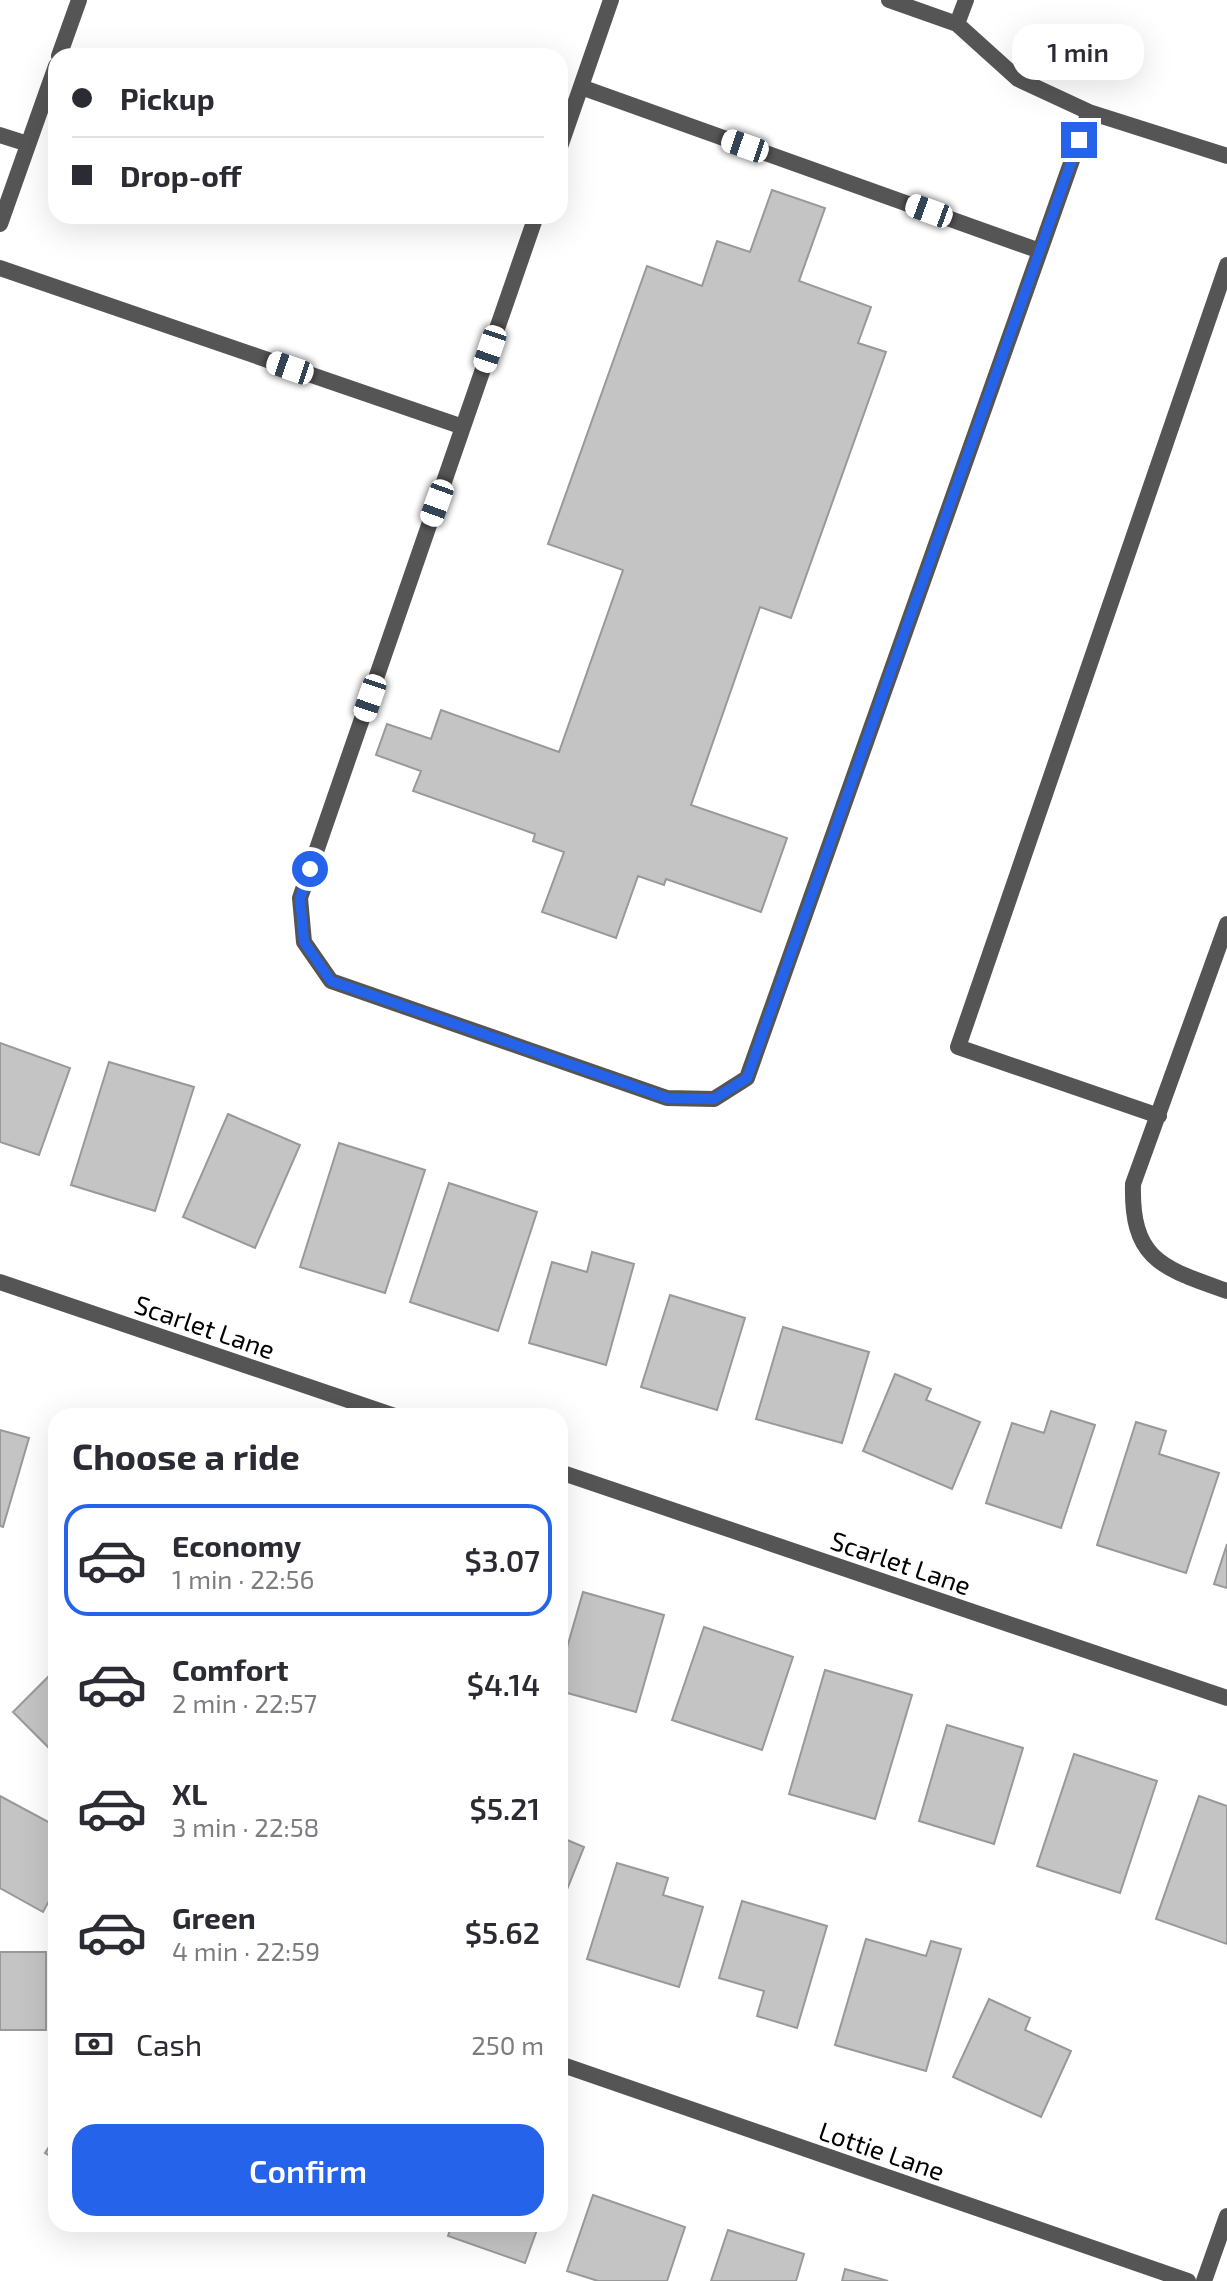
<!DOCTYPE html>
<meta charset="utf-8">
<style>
:root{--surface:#fff;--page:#f7f7f7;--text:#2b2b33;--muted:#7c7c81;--line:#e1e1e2;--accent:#2563eb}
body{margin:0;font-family:"Exo 2",sans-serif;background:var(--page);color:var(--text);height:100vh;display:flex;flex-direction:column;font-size:30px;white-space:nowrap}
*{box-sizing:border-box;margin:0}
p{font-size:26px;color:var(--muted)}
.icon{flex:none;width:44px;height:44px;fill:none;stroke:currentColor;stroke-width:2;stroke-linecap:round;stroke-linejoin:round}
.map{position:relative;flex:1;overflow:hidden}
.sheet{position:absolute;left:48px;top:1408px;width:520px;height:824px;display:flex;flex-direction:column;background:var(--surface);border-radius:24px;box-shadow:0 8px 32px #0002}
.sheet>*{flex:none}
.banner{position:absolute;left:48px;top:48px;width:520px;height:176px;border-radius:24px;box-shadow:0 8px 32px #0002;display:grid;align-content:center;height:176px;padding:0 24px;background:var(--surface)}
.end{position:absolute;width:36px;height:36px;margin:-18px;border:10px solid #2563eb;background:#fff;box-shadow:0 0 0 4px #fff}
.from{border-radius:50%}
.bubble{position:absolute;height:56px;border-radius:24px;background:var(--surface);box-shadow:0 8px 32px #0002;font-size:26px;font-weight:600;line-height:56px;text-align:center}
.car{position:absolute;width:24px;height:48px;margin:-24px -12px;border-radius:10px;box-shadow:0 0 6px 2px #0007;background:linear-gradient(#fff 24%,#345 0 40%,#fff 0 76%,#345 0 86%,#fff 0)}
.banner b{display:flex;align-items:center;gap:28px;height:76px;font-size:30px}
.banner b+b{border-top:2px solid var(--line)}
.banner i{width:20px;height:20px;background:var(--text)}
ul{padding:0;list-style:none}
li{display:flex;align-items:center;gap:24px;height:112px;margin:0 16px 12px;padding:0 8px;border:4px solid transparent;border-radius:24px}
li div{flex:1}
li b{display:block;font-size:30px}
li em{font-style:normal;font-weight:600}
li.active{border-color:var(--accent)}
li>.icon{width:72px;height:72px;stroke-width:1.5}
h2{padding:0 24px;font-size:36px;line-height:96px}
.pay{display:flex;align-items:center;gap:20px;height:88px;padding:0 24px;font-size:30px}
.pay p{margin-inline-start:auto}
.primary-button{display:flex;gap:16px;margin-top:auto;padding:16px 24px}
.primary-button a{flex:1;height:92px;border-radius:24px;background:var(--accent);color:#fff;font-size:32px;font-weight:600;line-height:92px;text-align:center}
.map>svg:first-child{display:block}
</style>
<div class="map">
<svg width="1227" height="2281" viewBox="0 0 1227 2281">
<rect width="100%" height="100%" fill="#fff"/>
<path fill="#c4c4c4" stroke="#999" stroke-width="2" d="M772 190 825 208 799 281 871 307 858 343 886 352 791 618 760 607 691 805 787 838 761 912 666 879 664 885 638 876 616 938 542 912 564 852 533 841 535 834 413 791 421 771 376 755 387 724 431 739 441 710 559 752 623 570 548 544 647 266 702 286 717 241 750 252Z
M0 1043 70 1068 39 1155 0 1142Z
M109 1062 194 1087 155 1211 71 1185Z
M228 1114 300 1145 255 1248 183 1217Z
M339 1143 425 1170 385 1293 300 1267Z
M449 1183 537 1212 498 1331 410 1302Z
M592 1252 634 1264 606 1365 529 1343 552 1262 587 1272Z
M670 1295 745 1318 717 1410 641 1387Z
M783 1327 869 1352 842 1443 756 1419Z
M895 1374 931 1389 926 1400 980 1422 952 1489 863 1451Z
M1051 1411 1095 1425 1061 1528 986 1503 1012 1423 1044 1433Z
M1136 1422 1166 1431 1159 1454 1219 1473 1186 1573 1097 1545Z
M0 1430 29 1438 3 1527 0 1526Z
M1227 1544V1588L1214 1584Z
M583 1592 664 1615 636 1712 560 1691V1672Z
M704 1627 793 1657 762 1750 672 1720Z
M56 1669V1755L13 1712Z
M825 1670 912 1695 875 1819 789 1794Z
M947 1725 1023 1748 994 1844 919 1821Z
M1074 1754 1157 1781 1120 1893 1037 1866Z
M0 1796 56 1826V1888L43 1912 0 1888Z
M1199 1796 1227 1806V1944L1156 1919Z
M560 1837 584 1847 560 1907Z
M617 1863 668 1878 663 1895 703 1907 679 1987 587 1959Z
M742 1901 827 1926 797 2028 757 2016 764 1991 719 1978Z
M866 1939 926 1956 931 1941 961 1949 926 2071 835 2045Z
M0 1952H46V2030H0Z
M989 1999 1030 2018 1025 2030 1071 2051 1041 2117 953 2077Z
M56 2136V2160L45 2153Z
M593 2195 685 2227 667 2281H598L567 2271Z
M452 2224H539L525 2263 448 2236Z
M728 2230 804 2254 796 2281H711Z
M845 2269 888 2281H842Z"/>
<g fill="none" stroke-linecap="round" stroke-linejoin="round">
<path stroke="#555" stroke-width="16" d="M889 0 957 24 966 0
M957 24 1018 79 1089 112
M59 56 79 0
M581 87 1040 251 1089 112 1227 156
M0 135 28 144
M560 147 611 0
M536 216 300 898 304 942 331 981 667 1098 714 1099 747 1078 1040 251
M0 224 56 66
M0 268 463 427
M1227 924 1133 1184C1131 1261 1163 1268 1227 1291
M1159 1116 958 1047 1227 265"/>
<path stroke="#555" stroke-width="16" d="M0 1282 395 1416
M560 1472 1227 1698
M560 2064 1188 2281
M1204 2281 1227 2216"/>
</g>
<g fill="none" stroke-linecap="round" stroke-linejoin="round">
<path stroke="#2563eb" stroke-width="10" d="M310 869 300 898 304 942 331 981 667 1098 714 1099 747 1078 1079 140"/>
</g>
<g text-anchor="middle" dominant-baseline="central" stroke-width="6" stroke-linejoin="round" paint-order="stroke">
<g font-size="26" fill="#000" stroke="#fff">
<text transform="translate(205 1326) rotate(19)">Scarlet Lane</text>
<text transform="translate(901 1562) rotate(19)">Scarlet Lane</text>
<text transform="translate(882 2150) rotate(19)">Lottie Lane</text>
</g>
</g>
</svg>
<i class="end from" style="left:310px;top:869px"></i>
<i class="end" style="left:1079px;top:140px"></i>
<div class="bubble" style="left:1012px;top:24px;width:132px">1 min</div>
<i class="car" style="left:745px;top:146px;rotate:289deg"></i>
<i class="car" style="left:929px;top:211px;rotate:290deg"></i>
<i class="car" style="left:490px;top:349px;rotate:199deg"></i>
<i class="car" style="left:290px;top:368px;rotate:289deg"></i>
<i class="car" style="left:437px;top:503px;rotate:200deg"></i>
<i class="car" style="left:370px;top:698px;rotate:199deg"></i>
<div class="banner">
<b><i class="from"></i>Pickup</b>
<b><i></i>Drop-off</b>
</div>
<section class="sheet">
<h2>Choose a ride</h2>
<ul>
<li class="active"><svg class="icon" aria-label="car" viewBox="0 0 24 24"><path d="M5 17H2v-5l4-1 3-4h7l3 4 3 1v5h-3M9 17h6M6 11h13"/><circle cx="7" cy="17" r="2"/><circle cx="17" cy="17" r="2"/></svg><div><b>Economy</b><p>1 min · 22:56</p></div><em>$3.07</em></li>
<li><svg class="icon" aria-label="car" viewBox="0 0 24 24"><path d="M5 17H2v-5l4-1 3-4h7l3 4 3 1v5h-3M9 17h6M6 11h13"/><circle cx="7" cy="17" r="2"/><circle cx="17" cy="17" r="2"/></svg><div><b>Comfort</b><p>2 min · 22:57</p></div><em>$4.14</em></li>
<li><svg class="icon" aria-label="car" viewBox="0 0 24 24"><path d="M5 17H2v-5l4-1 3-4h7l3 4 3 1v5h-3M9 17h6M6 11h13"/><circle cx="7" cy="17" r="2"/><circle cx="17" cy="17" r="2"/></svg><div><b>XL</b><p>3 min · 22:58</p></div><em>$5.21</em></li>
<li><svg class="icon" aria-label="car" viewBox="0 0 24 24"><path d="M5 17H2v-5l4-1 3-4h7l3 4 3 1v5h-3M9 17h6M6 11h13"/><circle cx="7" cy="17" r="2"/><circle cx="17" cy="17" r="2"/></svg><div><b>Green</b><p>4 min · 22:59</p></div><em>$5.62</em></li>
</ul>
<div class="pay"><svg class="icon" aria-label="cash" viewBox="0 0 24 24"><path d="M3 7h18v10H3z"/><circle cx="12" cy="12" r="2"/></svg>Cash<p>250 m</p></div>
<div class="primary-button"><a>Confirm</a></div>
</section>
</div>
